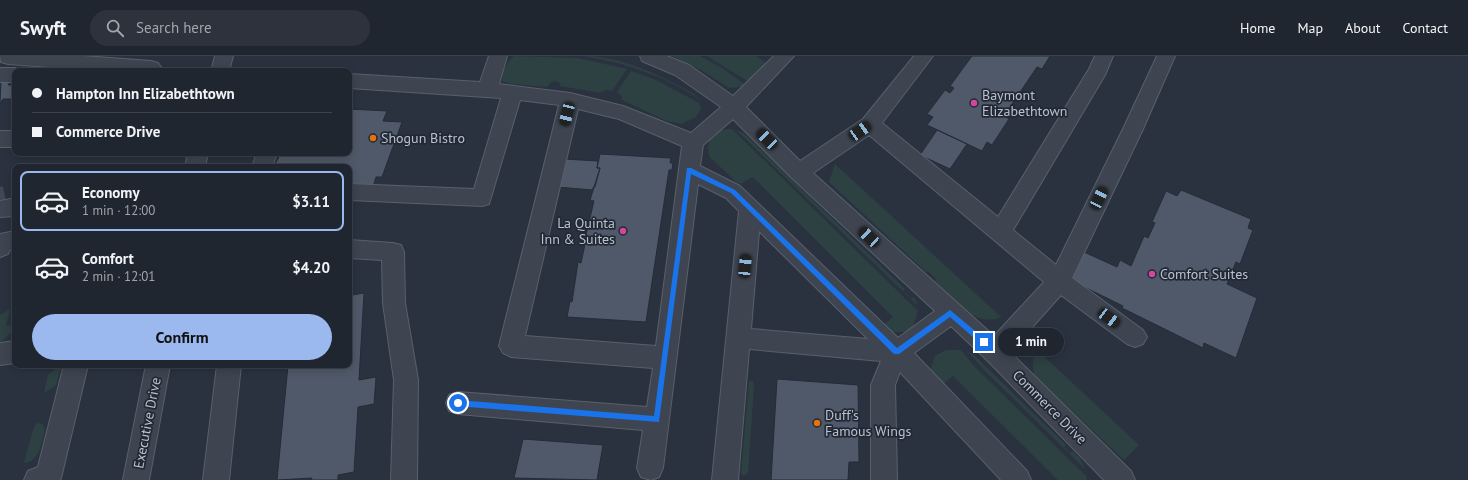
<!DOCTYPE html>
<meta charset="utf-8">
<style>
:root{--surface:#202630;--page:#2d323c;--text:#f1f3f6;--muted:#a2a5ab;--line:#3d434c;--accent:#9bb8ef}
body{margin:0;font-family:"PT Sans",sans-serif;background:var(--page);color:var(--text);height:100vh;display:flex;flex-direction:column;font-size:15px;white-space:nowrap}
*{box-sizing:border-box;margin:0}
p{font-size:13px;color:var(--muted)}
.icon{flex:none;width:22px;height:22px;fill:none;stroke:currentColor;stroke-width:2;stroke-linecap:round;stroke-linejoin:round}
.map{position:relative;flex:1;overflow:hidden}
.sheet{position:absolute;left:12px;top:108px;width:340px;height:204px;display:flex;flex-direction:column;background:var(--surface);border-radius:8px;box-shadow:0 2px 10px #0003,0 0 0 1px var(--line)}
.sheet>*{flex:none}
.guide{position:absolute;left:12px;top:12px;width:340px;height:88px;border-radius:8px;box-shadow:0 2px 10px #0003,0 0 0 1px var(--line);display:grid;align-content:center;height:88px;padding:0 20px;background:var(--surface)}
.end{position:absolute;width:18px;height:18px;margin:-9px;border:5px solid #1a73e8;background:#fff;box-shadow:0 0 0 2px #fff}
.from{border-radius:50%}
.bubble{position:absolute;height:28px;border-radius:14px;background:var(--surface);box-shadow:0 2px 10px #0003,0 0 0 1px var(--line);font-size:13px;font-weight:800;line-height:28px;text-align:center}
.car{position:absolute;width:12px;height:24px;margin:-12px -6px;border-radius:5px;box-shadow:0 0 3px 1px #0007;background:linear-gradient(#222 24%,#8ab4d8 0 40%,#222 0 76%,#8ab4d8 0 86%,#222 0)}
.guide b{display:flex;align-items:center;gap:14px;height:38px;font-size:15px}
.guide b+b{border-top:1px solid var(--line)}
.guide i{width:10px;height:10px;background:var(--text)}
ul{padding:7px 0 0;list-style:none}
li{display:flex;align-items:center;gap:12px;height:60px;margin:0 8px 6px;padding:0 12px;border:2px solid transparent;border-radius:8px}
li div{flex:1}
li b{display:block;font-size:15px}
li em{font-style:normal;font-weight:800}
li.active{border-color:var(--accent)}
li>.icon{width:36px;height:36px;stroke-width:1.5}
.primary-button{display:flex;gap:8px;margin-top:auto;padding:8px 20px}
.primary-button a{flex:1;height:46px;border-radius:24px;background:var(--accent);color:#111;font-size:16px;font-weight:800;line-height:46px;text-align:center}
header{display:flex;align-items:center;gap:24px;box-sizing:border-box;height:56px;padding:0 20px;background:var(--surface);border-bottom:1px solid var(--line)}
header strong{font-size:19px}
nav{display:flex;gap:22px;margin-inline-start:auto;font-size:14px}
.search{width:280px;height:36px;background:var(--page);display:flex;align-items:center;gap:10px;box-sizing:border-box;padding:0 14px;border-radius:22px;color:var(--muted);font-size:15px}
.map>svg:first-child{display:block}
</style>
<header>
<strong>Swyft</strong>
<div class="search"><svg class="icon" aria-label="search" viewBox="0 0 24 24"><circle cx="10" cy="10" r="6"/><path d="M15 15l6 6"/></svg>Search here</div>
<nav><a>Home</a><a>Map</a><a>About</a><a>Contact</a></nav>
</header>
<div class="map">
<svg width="1468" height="424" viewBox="0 0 1468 424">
<rect width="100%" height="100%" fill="#2a3240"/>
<path fill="#2d4042" d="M514 0 578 2 627 13 612 35 606 34 600 37 560 30V27L555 25 551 26 547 31 511 28 502 25C503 15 506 7 514 0Z
M583 0C622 0 660 19 694 38L699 43C665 20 623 6 583 0Z
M672 0H700L722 12 746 29 740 31 729 32 701 14Z
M707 0H756L766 7 749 26Z
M631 15 656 24 699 47 701 52 696 61 681 68 667 65 622 44V40L617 36Z
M732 73 918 255 913 271 904 276H888L883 269 893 261 753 121 740 128 736 126 710 101C703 85 716 72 732 73Z
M736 74 744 77 905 233 903 235 912 243 914 241 918 250Z
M835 108 1001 261C974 273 952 241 935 225L936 223 928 215 926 216 829 126Z
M10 253 6 270 15 269V273L0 287V259Z
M1035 292 1139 389 1124 404 1034 319 1033 307Z
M946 294H961L974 310 1086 420 1087 424H1058L953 320 941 330 929 317 935 300Z
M968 296 973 298 1066 389 1064 391 1070 397 1072 395 1080 402 1085 413 984 314Z
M54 309H61L56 329 44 337 48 318 56 313Z
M749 325H753L754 329 748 417 744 420 741 417Z
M37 367 42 368 45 372C42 385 41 403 26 407L24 406 34 371Z"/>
<path fill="#505969" stroke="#242c38" d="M972 0H1050L1042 13 1037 11 1004 60 1009 63 992 89 987 86 982 95 927 69 933 61 927 58 945 34 950 37 954 32 950 30Z
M1 26H10L8 29H14L15 43H3L0 48Z
M349 53 387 55 383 65 402 66 382 121H376L372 134 349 132V111L274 110 281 97H349Z
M937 74 967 88 950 113 920 99Z
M600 98 671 102 670 107H673L672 114H669L646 266 567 261 570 245 572 246 578 206 581 207 585 188 584 187 594 145 590 144 600 112H597Z
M564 103 598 105 597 112H600L595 131H593V134L557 131Z
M1181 134 1251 163 1248 172 1253 174 1240 208 1236 206 1227 228 1257 242 1236 302 1204 287 1203 292 1122 252 1123 250 1070 224 1084 196 1117 211 1120 204 1131 210 1144 180 1148 182 1155 167 1152 166 1166 135 1177 140Z
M353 230 352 239 364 237 359 324 376 321 374 348 358 351 354 416 338 419V424H311L312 422 277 424 288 309H349V231Z
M777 323 858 329 859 406H849L848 424H771Z
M523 383 603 389 597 424 514 422Z"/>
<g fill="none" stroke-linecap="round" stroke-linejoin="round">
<path stroke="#404755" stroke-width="22" stroke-dasharray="22 11" stroke-linecap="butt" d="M0 142 5 141"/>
<g stroke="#59606b" stroke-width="2">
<path id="minor" d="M0 0H83L151 5 158 7 164 15H102L8 8 1 6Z
M215 0H233L229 15H211Z
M489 0H507L499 28 570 37 623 50 691 77 721 51 675 19 642 5 640 0H667L689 9 733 40 774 0H794L746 51 800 105 863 63 914 0H933L882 67 998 161 1089 13 1095 0H1113L1105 19 1013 174 1056 209 1123 73 1157 0H1175L1143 73 1072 222 1143 274 1147 281 1143 288 1135 291 1127 288 1061 239 1010 296 1131 415 1135 424H1104L987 304 951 270 914 297 1027 415 1031 424H1001L900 316 895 329 897 424H871V329L881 305 749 293 738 424H712L739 155 726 142 698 128 663 412 659 421 651 424 641 421 637 412 643 374 458 358 449 355 446 347 449 339 458 336 647 351 653 312 511 301 503 297 499 290 559 49 520 44 489 148 482 150 349 144V128L474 133 501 42 349 32V18L480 26ZM578 53 619 63 682 90 656 290 525 280ZM733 63 792 122 935 255 898 282 740 130 700 110 703 89ZM869 79 1044 226 994 280 813 117ZM759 175 868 283 751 273Z
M0 12H15L22 15H15V26H0Z
M0 75H15V91H0Z
M188 97H208L205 111H185Z
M257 97H277L272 111H252Z
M15 142V160L0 161V145Z
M15 175V193L10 194 8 198 0 201V178Z
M349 184 393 187 401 189 404 196 405 247 418 324 417 424H391L394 324 383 247 382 204 349 202Z
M15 285V307L0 309V287Z
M64 309H88L61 422 60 424H24L28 415 38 411Z
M146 309H170L149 424H123Z
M217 309H241L229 424H203Z"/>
</g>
<use href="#minor" fill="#3e4550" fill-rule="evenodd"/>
</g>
<path fill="#1a73e8" d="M687 112H691L735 134 897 292 950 254 986 284V288H981L950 261 899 298H894L731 137 691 118 659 366 455 350 454 347 458 344 654 360Z"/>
<g fill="#d1479c" stroke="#222936" stroke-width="1.5">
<circle cx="974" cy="47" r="4"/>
<circle cx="623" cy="175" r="4"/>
<circle cx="1152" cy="218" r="4"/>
</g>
<g fill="#e8710a" stroke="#222936" stroke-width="1.5">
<circle cx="373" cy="82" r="4"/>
<circle cx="817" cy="367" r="4"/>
</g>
<g text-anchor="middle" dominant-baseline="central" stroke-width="3.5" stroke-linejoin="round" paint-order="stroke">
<g font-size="14" fill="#bbc0cb" stroke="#222936" text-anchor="start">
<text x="982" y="39">Baymont<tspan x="982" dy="16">Elizabethtown</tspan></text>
<text x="381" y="82">Shogun Bistro</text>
<text x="615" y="167" text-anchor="end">La Quinta<tspan x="615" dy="16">Inn &amp; Suites</tspan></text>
<text x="1160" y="218">Comfort Suites</text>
<text x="825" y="359">Duff's<tspan x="825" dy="16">Famous Wings</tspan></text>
</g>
<g font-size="14" fill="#bbc0cb" stroke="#222936">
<text transform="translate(1050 351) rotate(45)">Commerce Drive</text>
<text transform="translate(147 367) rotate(-79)">Executive Drive</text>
</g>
</g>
</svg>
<i class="end from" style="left:458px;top:347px"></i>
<i class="end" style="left:984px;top:286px"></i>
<div class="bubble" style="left:998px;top:272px;width:66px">1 min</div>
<i class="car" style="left:567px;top:58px;rotate:194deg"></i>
<i class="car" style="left:860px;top:75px;rotate:56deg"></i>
<i class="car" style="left:767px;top:83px;rotate:315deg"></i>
<i class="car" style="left:1099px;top:142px;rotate:26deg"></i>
<i class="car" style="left:869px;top:181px;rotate:313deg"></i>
<i class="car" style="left:745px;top:210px;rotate:5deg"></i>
<i class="car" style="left:1109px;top:262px;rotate:127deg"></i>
<div class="guide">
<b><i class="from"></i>Hampton Inn Elizabethtown</b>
<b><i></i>Commerce Drive</b>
</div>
<section class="sheet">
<ul>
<li class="active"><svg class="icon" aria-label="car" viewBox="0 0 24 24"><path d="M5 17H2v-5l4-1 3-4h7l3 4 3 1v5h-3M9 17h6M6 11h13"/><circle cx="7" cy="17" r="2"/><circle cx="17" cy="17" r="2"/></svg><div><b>Economy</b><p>1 min · 12:00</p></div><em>$3.11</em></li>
<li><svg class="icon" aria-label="car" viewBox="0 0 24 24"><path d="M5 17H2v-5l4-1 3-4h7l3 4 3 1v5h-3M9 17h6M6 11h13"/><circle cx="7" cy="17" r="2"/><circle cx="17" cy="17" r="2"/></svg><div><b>Comfort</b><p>2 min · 12:01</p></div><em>$4.20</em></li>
</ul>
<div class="primary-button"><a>Confirm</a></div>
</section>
</div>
